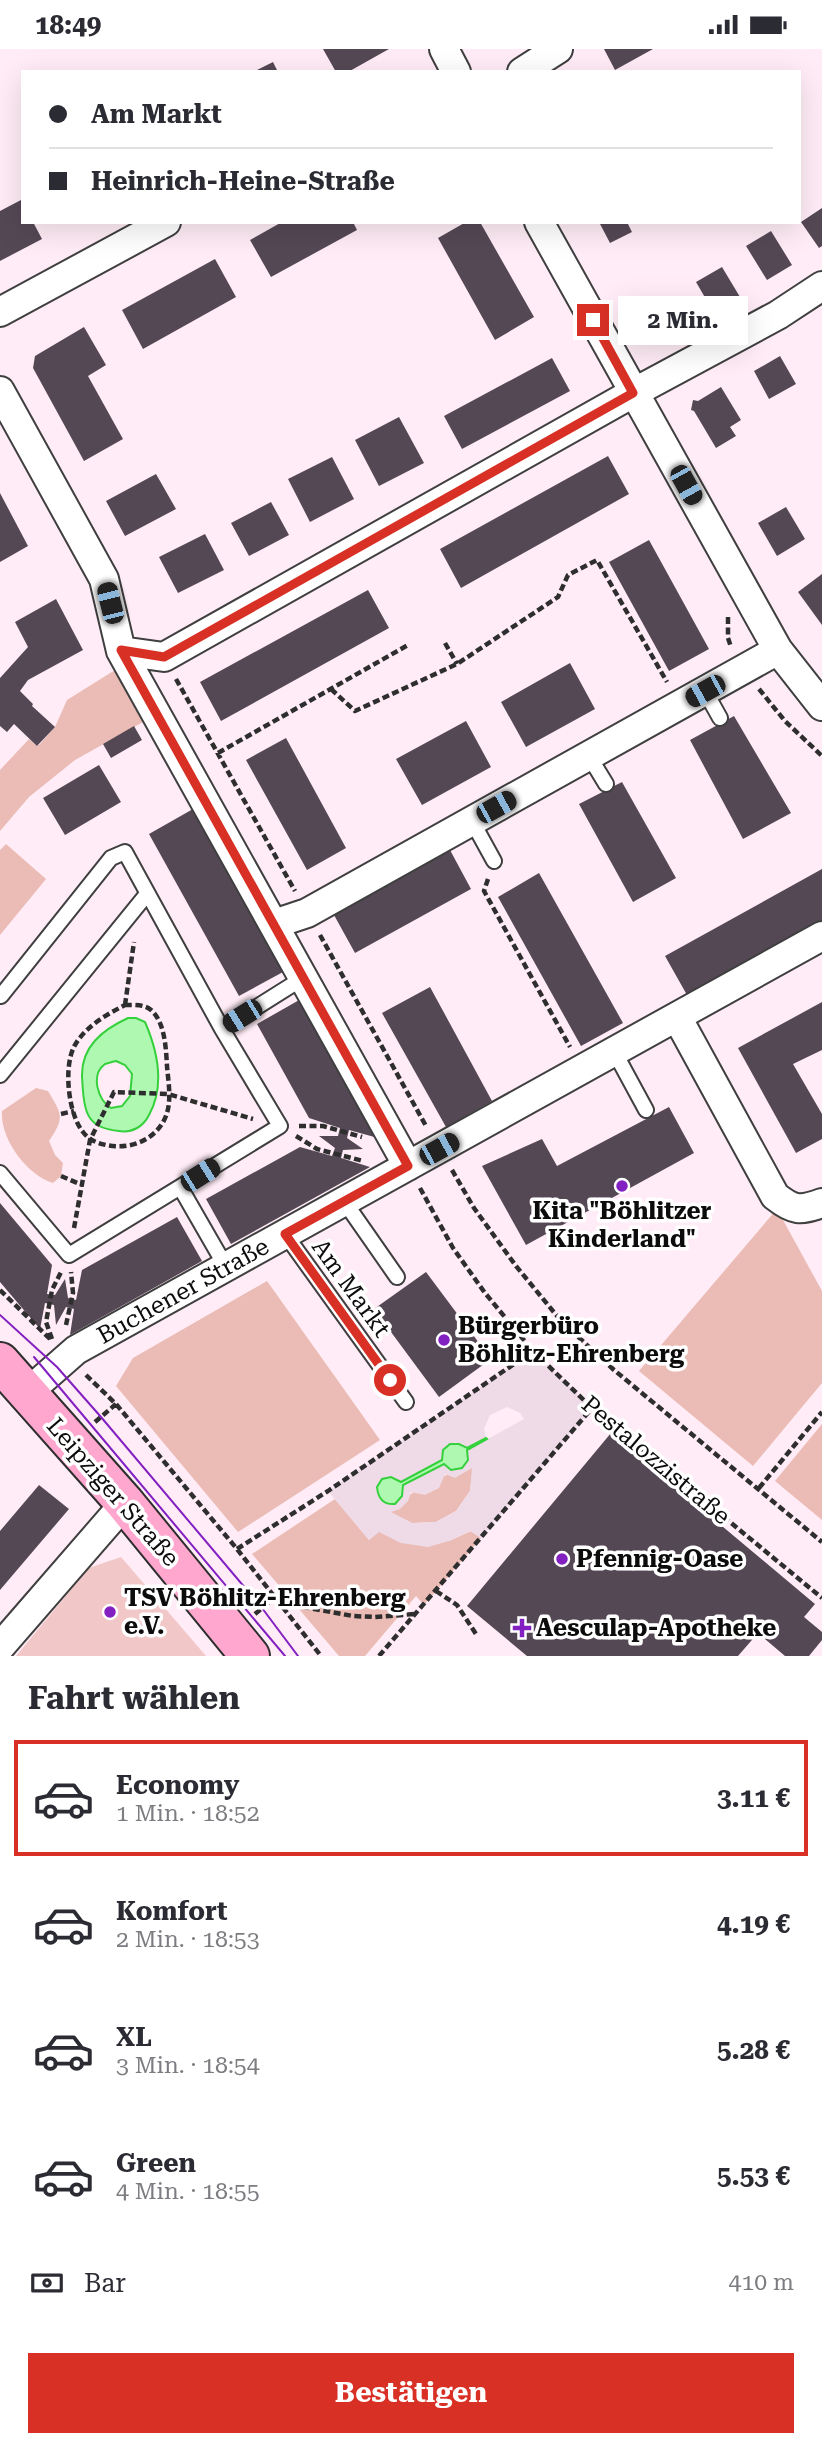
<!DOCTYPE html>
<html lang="de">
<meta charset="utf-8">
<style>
:root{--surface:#fff;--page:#f7f7f7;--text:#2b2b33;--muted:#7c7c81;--line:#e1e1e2;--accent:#d93025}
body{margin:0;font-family:"Roboto Serif",serif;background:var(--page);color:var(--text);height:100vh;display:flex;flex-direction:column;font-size:26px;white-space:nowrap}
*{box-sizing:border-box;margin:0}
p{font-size:23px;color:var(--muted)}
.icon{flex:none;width:38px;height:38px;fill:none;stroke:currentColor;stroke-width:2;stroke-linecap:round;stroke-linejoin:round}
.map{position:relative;height:1607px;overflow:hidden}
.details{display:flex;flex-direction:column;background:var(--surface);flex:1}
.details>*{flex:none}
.hud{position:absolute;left:21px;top:21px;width:780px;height:154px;border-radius:0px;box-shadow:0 7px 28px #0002;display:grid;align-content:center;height:154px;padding:0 28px;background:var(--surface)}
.end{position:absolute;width:32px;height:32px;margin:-16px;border:9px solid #d93025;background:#fff;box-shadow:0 0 0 4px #fff}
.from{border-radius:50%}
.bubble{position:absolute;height:49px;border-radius:0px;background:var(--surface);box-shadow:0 7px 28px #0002;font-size:23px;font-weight:700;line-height:49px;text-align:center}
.car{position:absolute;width:21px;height:42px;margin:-21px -10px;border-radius:9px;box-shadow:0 0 5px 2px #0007;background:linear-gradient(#222 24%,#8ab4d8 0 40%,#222 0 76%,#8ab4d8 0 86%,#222 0)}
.hud b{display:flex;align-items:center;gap:24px;height:66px;font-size:26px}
.hud b+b{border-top:2px solid var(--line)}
.hud i{width:18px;height:18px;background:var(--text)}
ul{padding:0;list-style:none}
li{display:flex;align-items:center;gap:21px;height:116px;margin:0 14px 10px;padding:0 14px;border:4px solid transparent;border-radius:0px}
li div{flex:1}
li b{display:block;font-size:26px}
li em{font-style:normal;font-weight:700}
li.on{border-color:var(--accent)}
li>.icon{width:63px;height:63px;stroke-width:1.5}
h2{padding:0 28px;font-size:32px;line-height:84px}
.pay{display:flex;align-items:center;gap:18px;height:77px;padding:0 28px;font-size:26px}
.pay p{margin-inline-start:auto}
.button{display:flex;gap:14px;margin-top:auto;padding:14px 28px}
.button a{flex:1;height:80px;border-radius:0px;background:var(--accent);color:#fff;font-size:28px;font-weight:700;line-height:80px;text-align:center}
.status{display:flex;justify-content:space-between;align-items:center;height:49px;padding:0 35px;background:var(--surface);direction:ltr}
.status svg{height:19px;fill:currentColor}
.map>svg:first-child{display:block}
</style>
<div class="status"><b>18:49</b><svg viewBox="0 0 49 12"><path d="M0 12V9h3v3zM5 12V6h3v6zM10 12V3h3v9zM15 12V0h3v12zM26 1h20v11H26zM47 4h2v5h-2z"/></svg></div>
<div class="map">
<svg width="822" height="1607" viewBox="0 0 822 1607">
<rect width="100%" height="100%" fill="#ffecf6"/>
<path fill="#eabcb5" d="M115 621 143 673 75 711 29 748 0 782V721L29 690 37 697 40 695 55 678 67 651Z
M6 795 46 830 0 886V801Z
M36 1039 48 1042C62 1066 65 1068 49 1092L55 1106 63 1114 61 1127 53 1134C27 1126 0 1090 2 1062Z
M777 1160 822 1242V1334L753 1417 639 1322Z
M267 1232 380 1391 238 1483 116 1337 133 1309Z
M822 1375V1471L775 1432Z
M473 1418 470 1442 456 1462 436 1473 412 1474 390 1463C416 1438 437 1427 473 1418Z
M335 1450 369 1491 379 1482 401 1494 449 1492 471 1482 481 1489 424 1556 416 1547 365 1607H339L252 1505Z"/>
<path fill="#f1c7c7" d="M121 1508 206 1607H16L89 1519Z"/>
<path fill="#efdbe7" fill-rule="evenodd" d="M533 1302 592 1359 481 1489 470 1482 449 1492 428 1498 401 1494 379 1483 369 1491 328 1442ZM507 1358 520 1364 524 1370 403 1436 404 1442 379 1434 387 1428 401 1433 442 1411 455 1393 466 1400 486 1389 484 1380 490 1366ZM472 1419 470 1442 456 1462 436 1473 412 1474 391 1463 400 1460 408 1452 411 1443 425 1446 439 1439 445 1425 455 1429Z"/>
<path fill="#aff8b1" stroke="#34d13d" stroke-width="2" fill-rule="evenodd" d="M128 969H136L145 973C158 1003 165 1037 149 1066 143 1078 132 1084 119 1082 108 1081 96 1078 90 1069 83 1059 83 1040 82 1028 81 998 102 981 128 969ZM116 1012 125 1016 132 1025 130 1047 122 1057 111 1059C98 1051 90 1026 105 1015 105 1015 115 1012 116 1012Z
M486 1389 487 1390 467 1401 468 1411 462 1419 451 1421 444 1415 403 1436 402 1447 395 1455C383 1456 378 1449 377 1438L382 1430 391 1428 401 1433 442 1411 443 1401 450 1395H459L467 1399Z"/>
<path fill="#554855" d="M323 0H389L348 23H336Z
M604 0H653L615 21Z
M273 13 278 23H253Z
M21 151 23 173H33L42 190 0 212V162Z
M822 159V197L819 199 801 173Z
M282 173H353L357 181 271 228 250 191Z
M466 173H480L534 268 495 291 438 189Z
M599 173H627L632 183 610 194Z
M771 182 792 216 767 231 746 197Z
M215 210 236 248 143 300 122 261Z
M722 218 740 248 714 264 696 233Z
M672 247 688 277 656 295 640 264Z
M84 278 106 316 88 327 123 390 84 412 33 319 35 307Z
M780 307 796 335 769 350 754 322Z
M552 309 570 342 462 400 444 367Z
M721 338 741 371 730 378 736 387 716 399 694 362 691 361 693 351 698 352Z
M399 368 424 414 379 437 355 391Z
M608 407 629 445 461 539 440 500Z
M332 408 354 450 310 473 288 430Z
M156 425 176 460 125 487 106 452Z
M0 444 28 497 0 513Z
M271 453 289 486 249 507 231 474Z
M786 458 805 490 777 507 758 474Z
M205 485 224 521 178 544 159 508Z
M649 491 709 600 669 622 609 513Z
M822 525V576L798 543Z
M368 541 389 579 221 672 200 633Z
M56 550 83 601 28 631 20 642 33 655 32 657 55 678 37 697 14 675 7 683 0 677V629L28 598 15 573Z
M570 614 595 660 526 698 501 653Z
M734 667 791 764 743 790 690 691Z
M466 672 491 718 422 756 396 710Z
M134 677 142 691 111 709 103 695Z
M286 689 346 799 307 821 246 711Z
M99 716 121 753 65 786 43 749Z
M622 733 676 829 633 853 579 755Z
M193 760 283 923 239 947 149 785Z
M450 801 471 840 355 904 334 866Z
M822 820V871L687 946 665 907Z
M539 824 623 974 581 997 498 848Z
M430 938 492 1052 446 1078 382 964Z
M301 950 378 1089 349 1081 347 1089 363 1100 343 1101 341 1109 370 1118 231 1195 206 1150 300 1098 332 1107 335 1099 319 1087H338L340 1079 309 1069 257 975Z
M822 953V1001L793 1015 822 1065V1090L796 1104 738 999Z
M669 1058 694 1104 526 1196 482 1117 542 1090 557 1117Z
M0 1154 52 1216 47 1245 55 1246 65 1230 68 1249 76 1251 82 1221 177 1168 202 1212 70 1286 74 1260 66 1258 56 1276 54 1256 45 1254 40 1280 0 1233Z
M426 1223 491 1310 439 1348 374 1260Z
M611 1384 815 1555 804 1568 822 1583V1591L809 1607H785L758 1584 738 1607H527L467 1557Z
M39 1436 69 1460 0 1541V1482Z"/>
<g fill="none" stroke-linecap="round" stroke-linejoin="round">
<g stroke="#3f3f3f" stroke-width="18">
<path id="lane" d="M705 642 720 669
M589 707 606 735
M472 772 494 812
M222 980 303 929
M614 1002 646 1061
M0 1026 147 845
M0 1124 69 1206 280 1077 222 980 125 803 111 809 1 947
M180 1138 226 1218
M344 1152 397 1228
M285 1185 406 1353"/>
</g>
<g stroke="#3f3f3f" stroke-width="32">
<path id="street" d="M444 0 456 23
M522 23 558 0
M539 173 778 601 822 657
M0 263 166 173
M0 342 104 530 121 602 408 1117
M121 602 164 608 633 344 778 266 822 237
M274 875 307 864 778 601
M677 968 775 1147C794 1162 800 1162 822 1154
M27 1344 76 1301 822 887
M0 1598 125 1454"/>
</g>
<g stroke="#2e2e2e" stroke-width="42">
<path id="secondary" d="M0 1313 125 1454 250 1607"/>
</g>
<path stroke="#2e2e2e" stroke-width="4.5" stroke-dasharray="7 3.5" stroke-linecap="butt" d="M728 568V589L731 598
M445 594 457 615
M176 630 295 842
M331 640 355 662 457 615 558 548 568 526 597 511 667 633
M759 640 785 672 822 707
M218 704 408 596
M488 830 484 842 570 998
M320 886 426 1077
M125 956C133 956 144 955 151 961 165 973 166 1000 167 1017 168 1030 171 1046 168 1060 162 1088 133 1102 106 1096 97 1094 89 1091 83 1083 68 1065 63 1016 75 996 86 977 106 966 125 956Z
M125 956 134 893
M61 1065 74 1062
M299 1077H323L362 1088
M296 1087 317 1100 363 1112
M452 1121 474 1159 516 1217 562 1273 614 1321 822 1493
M61 1127 82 1136
M420 1139 453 1199 485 1244 533 1302 592 1359 822 1549
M74 1179 90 1091 114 1043 168 1045 253 1070
M0 1241 50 1290
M66 1276 73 1244 71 1223
M52 1290 46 1273 52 1241 61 1223
M86 1326 116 1355 237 1500 321 1607
M95 1373 116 1355
M759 1439 822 1363
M237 1500 328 1442 533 1302
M436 1542 457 1556 476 1585
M282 1554 353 1567 375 1568 415 1565
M255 1565 276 1548
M379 1607 592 1359"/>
<use href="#lane" stroke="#fff" stroke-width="14"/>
<use href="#street" stroke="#fff" stroke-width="28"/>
<use href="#secondary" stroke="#ffa7ce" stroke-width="38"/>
<path stroke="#8320c1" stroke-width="2" d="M0 1266 57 1318 101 1368 262 1559 298 1607
M34 1308 285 1607"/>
</g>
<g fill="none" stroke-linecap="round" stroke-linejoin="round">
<path stroke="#d93025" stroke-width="9" d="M390 1331 285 1185 408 1117 121 601 164 608 633 344 593 271"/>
</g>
<g fill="#8320c1" stroke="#fff" stroke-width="2.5">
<circle cx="622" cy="1137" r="7"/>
<circle cx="444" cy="1291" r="7"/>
<circle cx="562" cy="1510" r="7"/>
<circle cx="110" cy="1563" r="7"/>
<path d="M518.5 1568.5h7v7h7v7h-7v7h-7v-7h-7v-7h7z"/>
</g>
<g text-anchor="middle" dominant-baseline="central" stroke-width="7" stroke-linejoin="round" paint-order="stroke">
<g font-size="24" font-weight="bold" fill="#0c0c0c" stroke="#fff" text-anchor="start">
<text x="622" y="1162" text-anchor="middle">Kita "Böhlitzer<tspan x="622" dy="28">Kinderland"</tspan></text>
<text x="458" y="1277">Bürgerbüro<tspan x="458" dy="28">Böhlitz-Ehrenberg</tspan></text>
<text x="576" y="1510">Pfennig-Oase</text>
<text x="124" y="1549">TSV Böhlitz-Ehrenberg<tspan x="124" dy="28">e.V.</tspan></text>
<text x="536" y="1579">Aesculap-Apotheke</text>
</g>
<g font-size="24" fill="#0c0c0c" stroke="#fff">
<text transform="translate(351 1239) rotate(54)">Am Markt</text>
<text transform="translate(183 1242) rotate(-29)">Buchener Straße</text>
<text transform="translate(656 1411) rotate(40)">Pestalozzistraße</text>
<text transform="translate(113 1443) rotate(49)">Leipziger Straße</text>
</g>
</g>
</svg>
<i class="end from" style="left:390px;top:1331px"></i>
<i class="end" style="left:593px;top:271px"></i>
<div class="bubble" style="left:618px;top:247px;width:130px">2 Min.</div>
<i class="car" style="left:686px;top:436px;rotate:151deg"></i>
<i class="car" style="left:110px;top:554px;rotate:346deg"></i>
<i class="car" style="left:705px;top:642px;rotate:241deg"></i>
<i class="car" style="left:496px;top:758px;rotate:61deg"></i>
<i class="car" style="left:242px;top:967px;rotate:238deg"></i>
<i class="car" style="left:439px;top:1100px;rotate:61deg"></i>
<i class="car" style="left:200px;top:1126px;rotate:58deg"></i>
<div class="hud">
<b><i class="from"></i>Am Markt</b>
<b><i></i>Heinrich-Heine-Straße</b>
</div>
</div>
<section class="details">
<h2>Fahrt wählen</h2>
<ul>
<li class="on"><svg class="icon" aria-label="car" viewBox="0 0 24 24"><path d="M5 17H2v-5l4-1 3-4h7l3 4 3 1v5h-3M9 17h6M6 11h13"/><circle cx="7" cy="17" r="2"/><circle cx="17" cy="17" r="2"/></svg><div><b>Economy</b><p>1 Min. · 18:52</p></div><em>3.11 €</em></li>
<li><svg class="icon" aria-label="car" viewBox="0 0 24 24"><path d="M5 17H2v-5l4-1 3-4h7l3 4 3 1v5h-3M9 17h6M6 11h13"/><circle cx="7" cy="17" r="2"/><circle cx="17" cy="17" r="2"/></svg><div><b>Komfort</b><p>2 Min. · 18:53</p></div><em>4.19 €</em></li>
<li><svg class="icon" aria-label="car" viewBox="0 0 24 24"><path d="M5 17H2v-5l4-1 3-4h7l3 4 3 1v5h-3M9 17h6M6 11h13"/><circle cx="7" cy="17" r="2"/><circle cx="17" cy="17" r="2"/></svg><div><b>XL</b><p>3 Min. · 18:54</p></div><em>5.28 €</em></li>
<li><svg class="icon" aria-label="car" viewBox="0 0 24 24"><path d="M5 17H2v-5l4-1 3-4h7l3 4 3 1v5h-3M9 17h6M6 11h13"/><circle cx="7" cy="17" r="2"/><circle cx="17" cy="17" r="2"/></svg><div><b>Green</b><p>4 Min. · 18:55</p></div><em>5.53 €</em></li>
</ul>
<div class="pay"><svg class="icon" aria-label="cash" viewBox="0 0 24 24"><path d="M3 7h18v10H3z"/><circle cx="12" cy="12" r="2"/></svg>Bar<p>410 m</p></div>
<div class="button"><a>Bestätigen</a></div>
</section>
